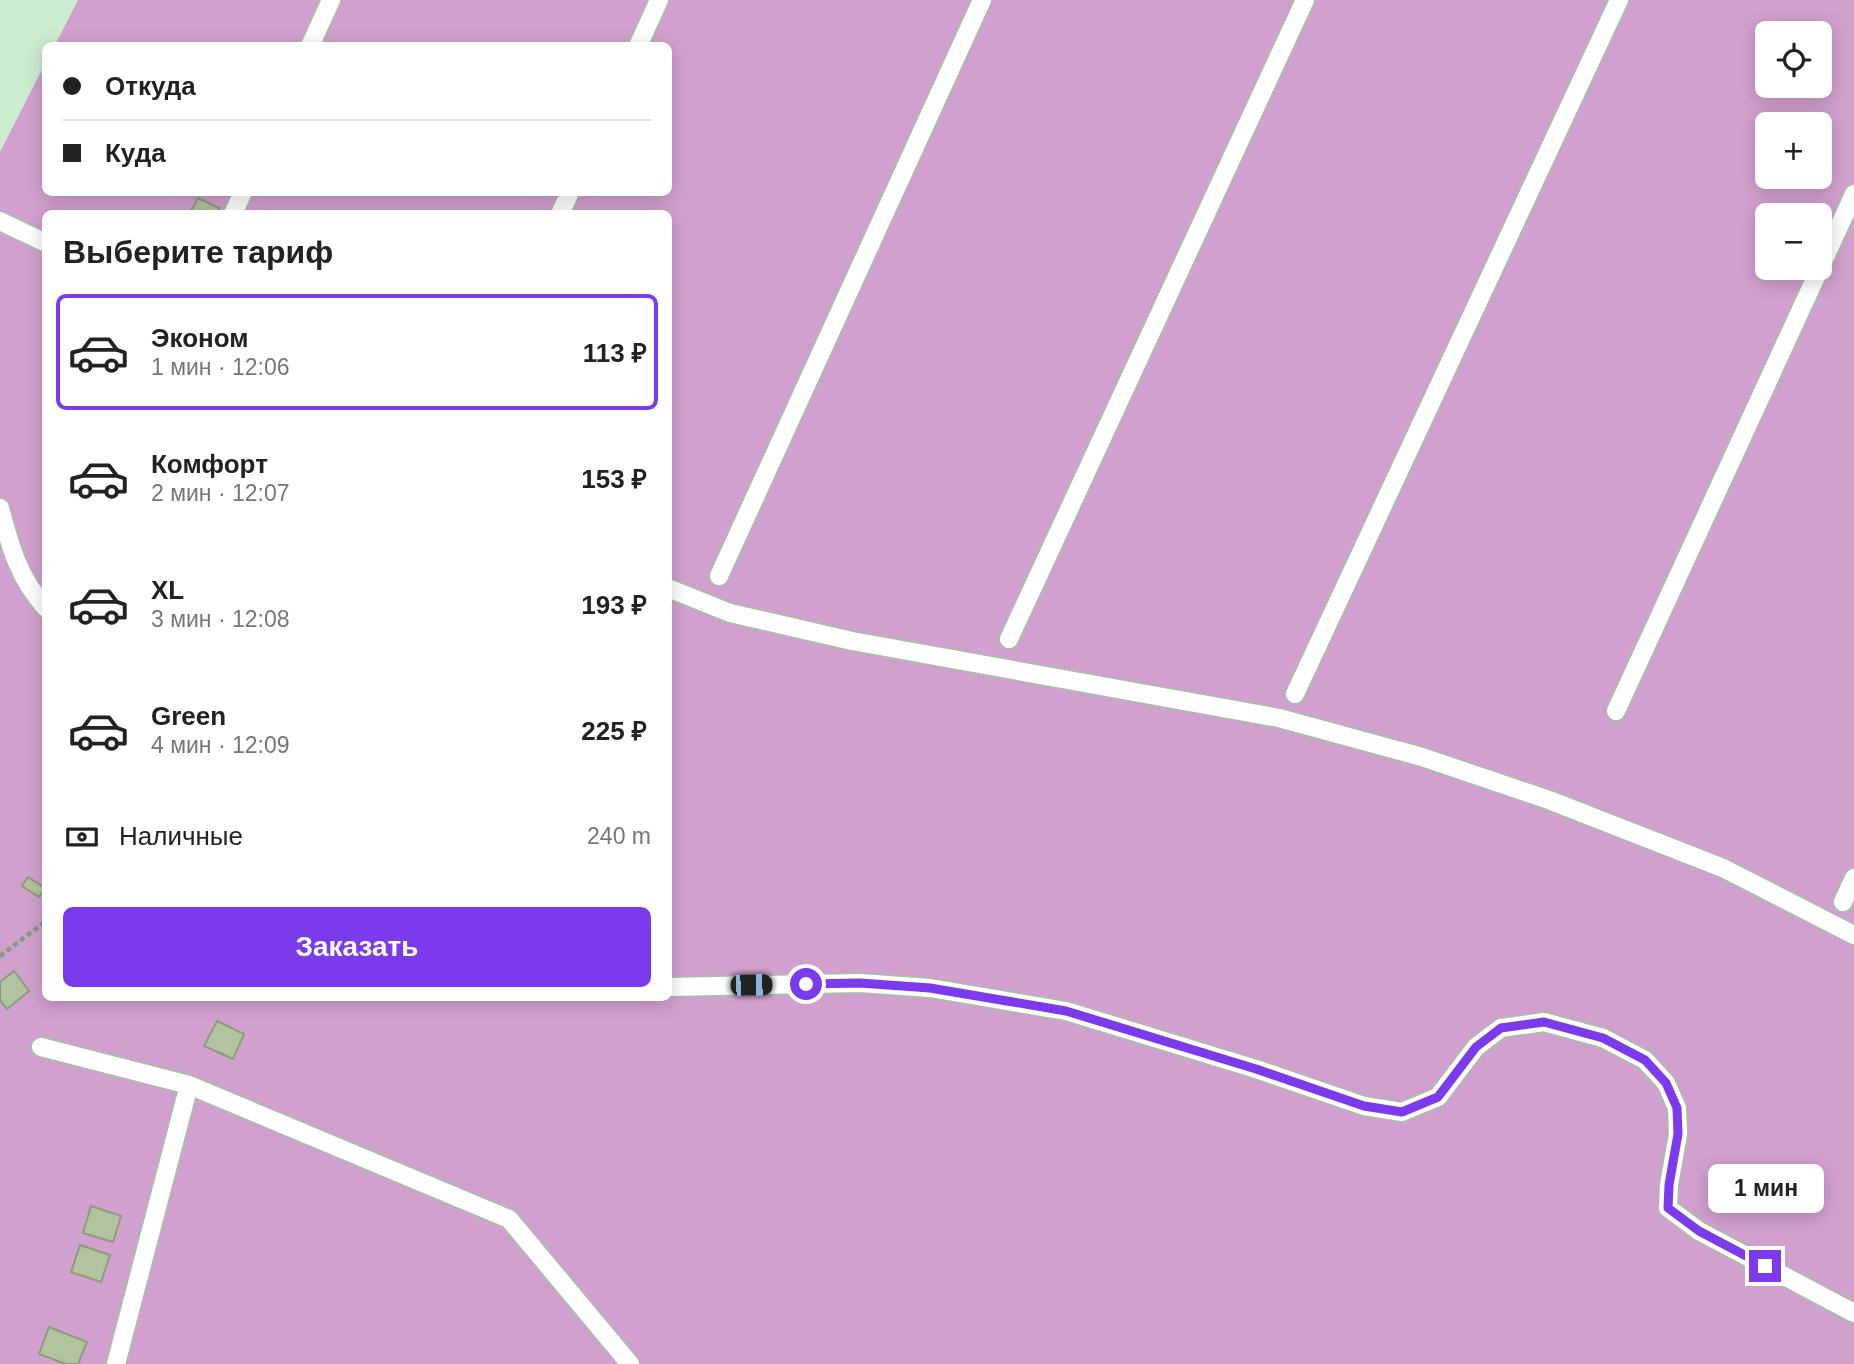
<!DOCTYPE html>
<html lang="ru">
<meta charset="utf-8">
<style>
:root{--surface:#fff;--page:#f2f2f2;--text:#222;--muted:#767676;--line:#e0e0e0;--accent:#7c3aed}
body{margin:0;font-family:Arial,sans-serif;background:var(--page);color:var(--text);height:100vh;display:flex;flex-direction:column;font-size:26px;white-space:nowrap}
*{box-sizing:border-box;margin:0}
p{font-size:23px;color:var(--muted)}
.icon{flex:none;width:38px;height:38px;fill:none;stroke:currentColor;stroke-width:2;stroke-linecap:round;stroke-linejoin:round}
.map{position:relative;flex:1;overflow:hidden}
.drawer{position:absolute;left:42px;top:210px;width:630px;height:791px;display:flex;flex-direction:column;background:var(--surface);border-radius:10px;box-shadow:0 4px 18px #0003}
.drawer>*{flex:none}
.banner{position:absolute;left:42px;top:42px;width:630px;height:154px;border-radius:10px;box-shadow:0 4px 18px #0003;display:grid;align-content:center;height:154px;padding:0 21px;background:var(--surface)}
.fabs{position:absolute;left:1755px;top:21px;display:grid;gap:14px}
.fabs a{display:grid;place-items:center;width:77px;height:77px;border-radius:10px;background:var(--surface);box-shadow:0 4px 18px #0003;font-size:35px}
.end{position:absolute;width:32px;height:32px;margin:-16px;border:9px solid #7c3aed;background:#fff;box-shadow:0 0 0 4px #fff}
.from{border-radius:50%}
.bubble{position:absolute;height:49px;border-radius:10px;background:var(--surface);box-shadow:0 4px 18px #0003;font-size:23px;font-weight:800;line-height:49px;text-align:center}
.car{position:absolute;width:21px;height:42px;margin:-21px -10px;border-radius:9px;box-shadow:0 0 5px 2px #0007;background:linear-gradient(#222 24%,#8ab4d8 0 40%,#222 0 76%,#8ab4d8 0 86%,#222 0)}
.banner b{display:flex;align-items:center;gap:24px;height:66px;font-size:26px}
.banner b+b{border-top:2px solid var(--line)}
.banner i{width:18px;height:18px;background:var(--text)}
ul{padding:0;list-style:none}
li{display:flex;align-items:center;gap:21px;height:116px;margin:0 14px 10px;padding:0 7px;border:4px solid transparent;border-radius:10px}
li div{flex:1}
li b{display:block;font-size:26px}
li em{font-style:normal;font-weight:800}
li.active{border-color:var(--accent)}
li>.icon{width:63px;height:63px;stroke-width:1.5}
h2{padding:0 21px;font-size:32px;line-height:84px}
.pay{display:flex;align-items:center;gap:18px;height:77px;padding:0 21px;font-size:26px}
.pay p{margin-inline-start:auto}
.button{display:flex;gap:14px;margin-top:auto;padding:14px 21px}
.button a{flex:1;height:80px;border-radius:10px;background:var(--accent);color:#fff;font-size:28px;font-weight:800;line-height:80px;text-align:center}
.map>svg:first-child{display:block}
</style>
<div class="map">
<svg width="1854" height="1364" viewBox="0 0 1854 1364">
<rect width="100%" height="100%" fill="#ccecd0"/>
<path fill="#d2a0ce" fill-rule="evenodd" d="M78 0H1854V1364H0V152L45 64 46 192H668V46L55 45ZM1768 33H1820V86H1768ZM1768 124H1820V177H1768ZM46 214H668V998H46ZM1768 215H1820V268H1768Z"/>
<path fill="#b2c3a0" stroke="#8c9c7b" stroke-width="2" d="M198 198 219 208 216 214 190 213Z
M28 877 45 888 39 897 22 886Z
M14 971 29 991 7 1009 0 1000V982Z
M217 1021 244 1034 233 1059 204 1046Z
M91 1206 121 1216 113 1242 83 1233Z
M80 1245 110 1255 101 1282 71 1272Z
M49 1327 87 1342 78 1364H66L39 1354Z"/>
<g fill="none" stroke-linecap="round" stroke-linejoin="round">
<g stroke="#a3c2a7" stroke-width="21">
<path id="lane" d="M310 46 331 0
M638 46 659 0
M233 214 243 192
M560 214 570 192
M0 221 46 243
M1820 268 1854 194
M0 508C10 546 19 579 46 608
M719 576 982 0
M668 588 730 613 852 641 1279 718 1422 757 1549 800 1723 868 1854 935
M1009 639 1305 0
M1295 694 1619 0
M1616 711 1820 268
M1843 902 1854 878
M668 987 860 983 930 988 1066 1011 1256 1069 1364 1106 1402 1112 1438 1097 1476 1047 1501 1028 1544 1022 1603 1038 1645 1060 1666 1083 1677 1108 1678 1134 1669 1185 1668 1208 1699 1231 1854 1313
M41 1047 189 1085
M116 1364 189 1085 509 1219 630 1364"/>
</g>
<path stroke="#839a85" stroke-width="4.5" stroke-dasharray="5 3.5" stroke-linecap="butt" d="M0 956 46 921"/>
<use href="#lane" stroke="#fff" stroke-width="18"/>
</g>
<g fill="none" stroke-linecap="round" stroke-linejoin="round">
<path stroke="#7c3aed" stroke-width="9" d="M806 984 860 983 930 988 1066 1011 1256 1069 1364 1106 1402 1112 1438 1097 1476 1047 1501 1028 1544 1022 1603 1038 1645 1060 1666 1083 1677 1108 1678 1134 1669 1185 1668 1208 1699 1231 1765 1266"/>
</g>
</svg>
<div class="fabs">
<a><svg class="icon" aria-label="locate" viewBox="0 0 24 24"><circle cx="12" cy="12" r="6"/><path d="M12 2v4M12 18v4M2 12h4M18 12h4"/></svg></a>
<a>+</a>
<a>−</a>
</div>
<i class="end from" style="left:806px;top:984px"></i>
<i class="end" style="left:1765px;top:1266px"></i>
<div class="bubble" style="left:1708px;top:1164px;width:116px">1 мин</div>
<i class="car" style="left:751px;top:985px;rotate:89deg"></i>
<div class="banner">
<b><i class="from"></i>Откуда</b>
<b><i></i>Куда</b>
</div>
<section class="drawer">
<h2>Выберите тариф</h2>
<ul>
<li class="active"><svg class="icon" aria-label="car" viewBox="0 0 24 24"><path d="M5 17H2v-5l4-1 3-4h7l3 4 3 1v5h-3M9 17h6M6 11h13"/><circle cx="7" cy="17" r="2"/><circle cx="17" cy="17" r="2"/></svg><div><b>Эконом</b><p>1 мин · 12:06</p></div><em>113 ₽</em></li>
<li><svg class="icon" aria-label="car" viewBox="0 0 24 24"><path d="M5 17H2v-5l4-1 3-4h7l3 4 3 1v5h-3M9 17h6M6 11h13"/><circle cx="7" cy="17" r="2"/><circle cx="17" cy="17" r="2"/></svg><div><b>Комфорт</b><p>2 мин · 12:07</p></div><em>153 ₽</em></li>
<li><svg class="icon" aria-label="car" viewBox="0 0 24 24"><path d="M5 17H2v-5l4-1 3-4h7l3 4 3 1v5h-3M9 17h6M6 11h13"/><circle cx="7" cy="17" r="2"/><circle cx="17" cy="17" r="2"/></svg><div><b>XL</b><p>3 мин · 12:08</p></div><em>193 ₽</em></li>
<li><svg class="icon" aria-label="car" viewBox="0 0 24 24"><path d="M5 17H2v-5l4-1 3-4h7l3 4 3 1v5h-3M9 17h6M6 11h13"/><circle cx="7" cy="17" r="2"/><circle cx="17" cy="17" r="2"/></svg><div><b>Green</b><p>4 мин · 12:09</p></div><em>225 ₽</em></li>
</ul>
<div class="pay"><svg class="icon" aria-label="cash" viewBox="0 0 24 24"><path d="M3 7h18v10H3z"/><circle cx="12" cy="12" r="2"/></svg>Наличные<p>240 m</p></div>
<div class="button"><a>Заказать</a></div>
</section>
</div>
